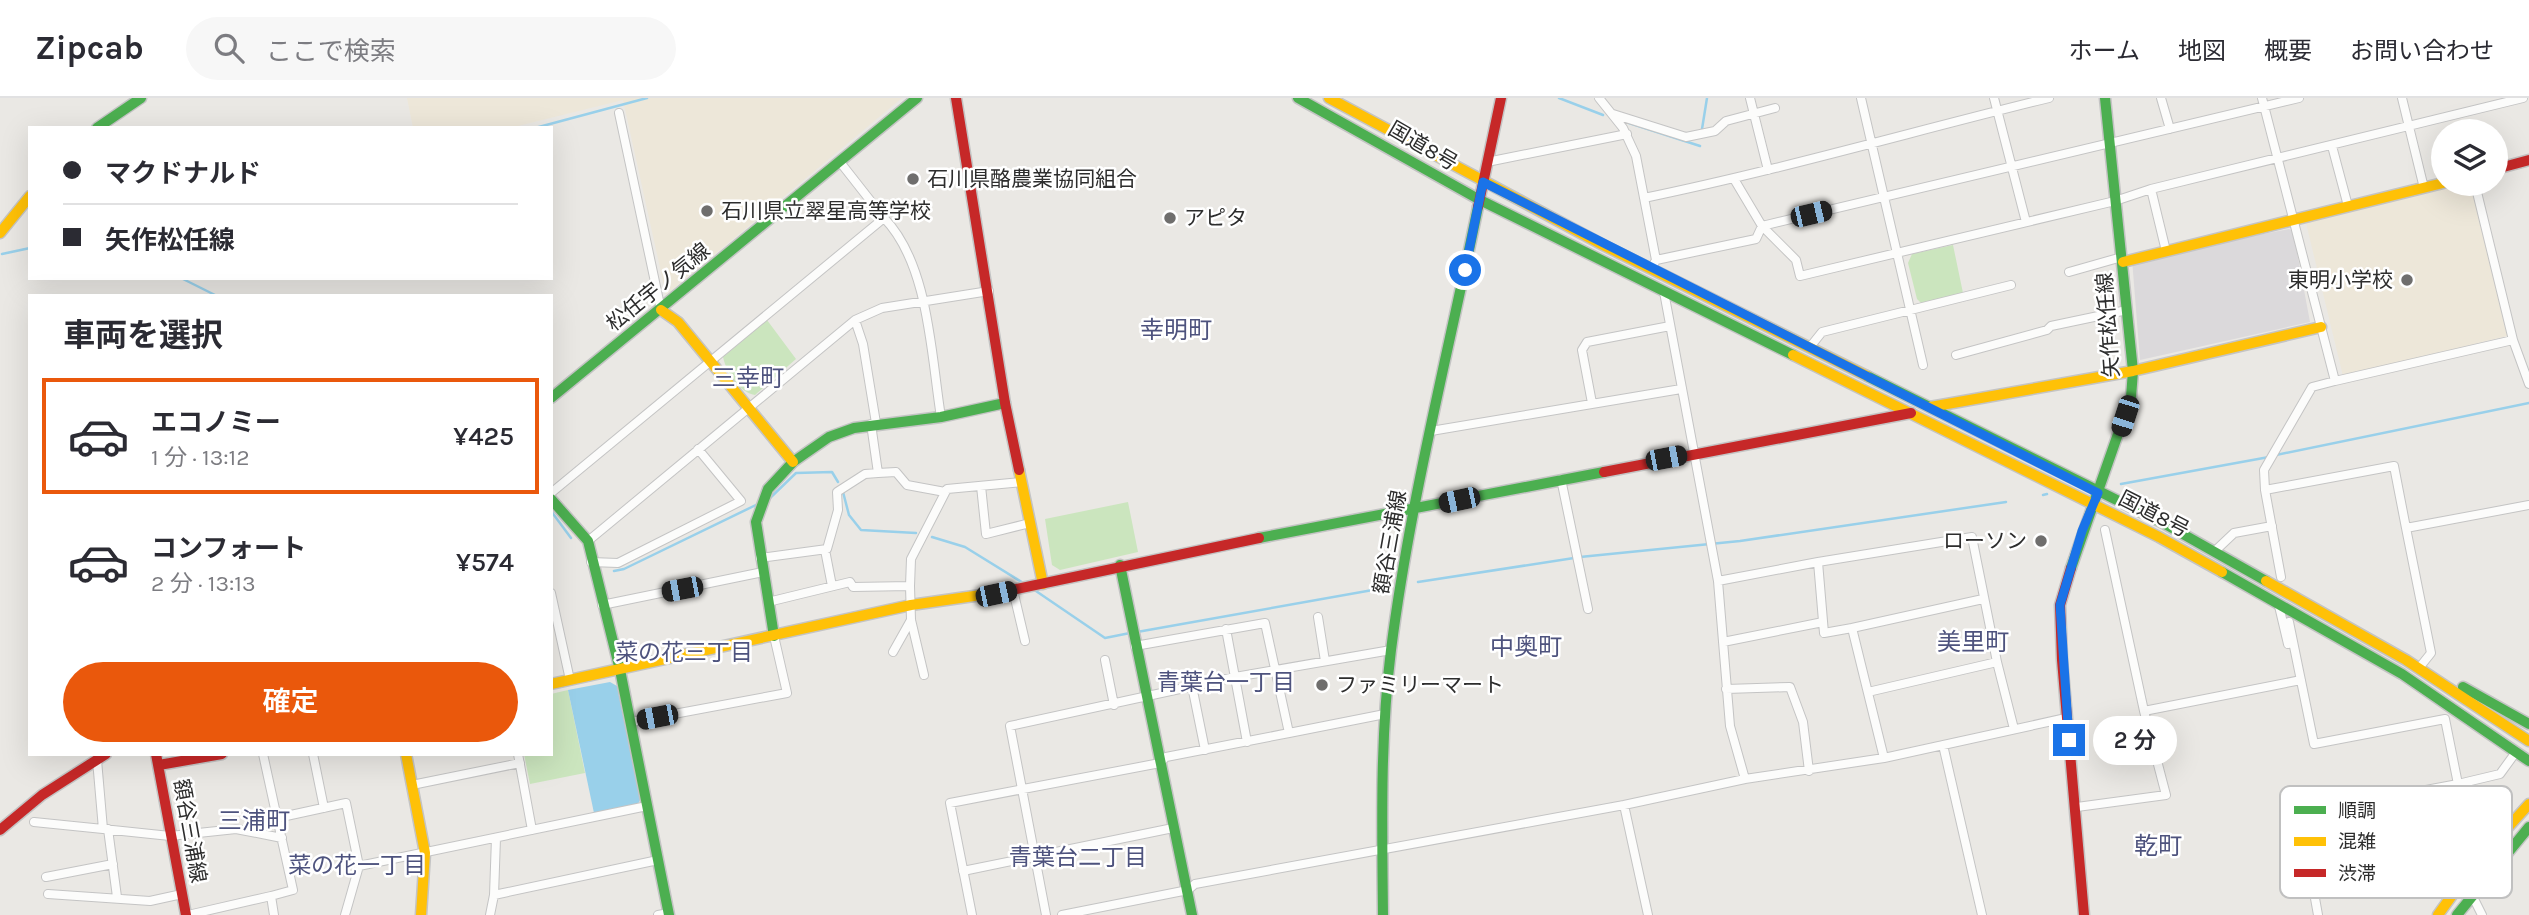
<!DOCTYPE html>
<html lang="ja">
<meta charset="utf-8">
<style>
:root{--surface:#fff;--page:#f7f7f7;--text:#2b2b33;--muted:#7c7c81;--line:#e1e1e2;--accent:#ea580c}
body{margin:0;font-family:Karla,"Noto Sans JP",sans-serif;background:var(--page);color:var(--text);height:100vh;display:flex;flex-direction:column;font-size:26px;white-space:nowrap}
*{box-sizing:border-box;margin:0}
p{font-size:23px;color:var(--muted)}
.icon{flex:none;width:38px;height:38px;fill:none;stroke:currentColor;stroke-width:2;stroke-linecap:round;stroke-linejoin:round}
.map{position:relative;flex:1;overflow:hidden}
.panel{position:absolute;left:28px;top:196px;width:525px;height:462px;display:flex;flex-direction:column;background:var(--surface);border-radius:0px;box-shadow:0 7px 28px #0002}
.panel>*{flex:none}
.hud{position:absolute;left:28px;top:28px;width:525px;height:154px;border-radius:0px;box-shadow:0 7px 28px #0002;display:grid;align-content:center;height:154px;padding:0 35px;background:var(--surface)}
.controls{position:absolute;left:2431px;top:21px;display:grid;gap:14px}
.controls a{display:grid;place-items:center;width:77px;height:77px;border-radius:50%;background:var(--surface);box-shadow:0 7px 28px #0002;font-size:35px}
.end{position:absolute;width:32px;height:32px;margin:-16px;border:9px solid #1a73e8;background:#fff;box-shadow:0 0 0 4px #fff}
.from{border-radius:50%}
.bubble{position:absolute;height:49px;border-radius:24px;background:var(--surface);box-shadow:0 7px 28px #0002;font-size:23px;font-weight:600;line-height:49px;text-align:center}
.car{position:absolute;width:21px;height:42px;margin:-21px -10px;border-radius:9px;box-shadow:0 0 5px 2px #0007;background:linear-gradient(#222 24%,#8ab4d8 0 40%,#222 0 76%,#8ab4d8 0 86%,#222 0)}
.hud b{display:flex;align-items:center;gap:24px;height:66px;font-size:26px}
.hud b+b{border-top:2px solid var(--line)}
.hud i{width:18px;height:18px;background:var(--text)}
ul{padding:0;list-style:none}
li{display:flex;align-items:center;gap:21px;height:116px;margin:0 14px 10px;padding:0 21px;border:4px solid transparent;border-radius:0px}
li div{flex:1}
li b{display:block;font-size:26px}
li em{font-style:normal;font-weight:600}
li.current{border-color:var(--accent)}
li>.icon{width:63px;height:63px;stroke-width:1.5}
h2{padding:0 35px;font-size:32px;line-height:84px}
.button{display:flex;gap:14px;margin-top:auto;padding:14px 35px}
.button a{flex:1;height:80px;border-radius:42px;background:var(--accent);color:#fff;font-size:28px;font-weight:600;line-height:80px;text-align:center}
header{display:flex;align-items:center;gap:42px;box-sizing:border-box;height:98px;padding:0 35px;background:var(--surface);border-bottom:2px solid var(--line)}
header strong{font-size:33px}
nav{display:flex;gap:38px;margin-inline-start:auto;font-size:24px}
.search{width:490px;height:63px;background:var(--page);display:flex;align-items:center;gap:18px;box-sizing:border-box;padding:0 24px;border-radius:38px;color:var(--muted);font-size:26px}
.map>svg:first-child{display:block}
</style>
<header>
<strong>Zipcab</strong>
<div class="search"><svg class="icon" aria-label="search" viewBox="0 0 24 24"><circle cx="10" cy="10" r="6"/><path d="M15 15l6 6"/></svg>ここで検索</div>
<nav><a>ホーム</a><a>地図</a><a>概要</a><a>お問い合わせ</a></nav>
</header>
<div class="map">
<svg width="2529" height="817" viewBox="0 0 2529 817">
<rect width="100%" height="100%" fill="#eae8e4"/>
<path fill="#dbd9db" d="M2289 131 2293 133 2310 224 2140 262 2132 161Z"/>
<path fill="#ede7d9" d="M407 0H902L666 197 623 2 510 30H413Z
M2465 86H2472L2507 238 2343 278 2306 125Z"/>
<path fill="#cbe5be" d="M1953 147 1963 195 1921 205 1917 201 1908 165 1912 156Z
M767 222 796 261 755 297C739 294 727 276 723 259Z
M1128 404 1138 454 1060 472 1052 467 1045 421Z
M568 592 585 675 530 686 524 656H551V596Z"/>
<path fill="#99d0ea" d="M610 584 617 588 640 702 638 706 594 715 568 592Z"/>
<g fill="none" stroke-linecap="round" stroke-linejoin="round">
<path stroke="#99d0ea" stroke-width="2.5" d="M1559 0 1603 17
M1629 25 1700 48
M535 30 647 0
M1702 31 1707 0
M2 156 30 150
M181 180 217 198
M2276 357 2529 305
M2121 386 2269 359
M843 394 849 417 861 432 916 435
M2043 397 2047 396
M769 401 796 375 832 374 838 384
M551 413 571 440
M932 439 965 449 1025 486
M1580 459 1740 443 2006 404
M614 473 624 471 760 405
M1418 484 1574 460
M1033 491 1105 540 1130 535
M1137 534 1384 490"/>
<g stroke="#c4c4c4" stroke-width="10">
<path id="street" d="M1599 0 1623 30 1636 58 1656 162
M1750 0 1768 72
M1861 0 1923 267
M1994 0 2026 124
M2161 0 2170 31
M2262 0 2335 283 2513 242
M2402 0 2424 90
M619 15 661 212
M1613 16 1686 39 1715 33 1726 23 1775 10
M2332 48 2348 108
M840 64 884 120
M1487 64 1627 36
M1734 81 1762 128 1796 162 1800 178 2115 103 2151 91 2523 0
M2475 86 2513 242 2529 286
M2151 91 2166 153
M1644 100C1780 72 1914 33 2049 0
M1651 171 1656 162 1756 141 1762 128 2299 0
M2069 174 2122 159
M1664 194 1718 483 1730 628 1745 681
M855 222 863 246 876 325
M1810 249 1822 234 2011 187
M1956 257 2047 232 2051 228 2127 212
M2335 283 2312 289 2264 372 2265 392 2394 368 2406 430 2529 407
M1592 305 1582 252 1587 244 1670 228
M871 326 878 375 896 374 907 387 945 394
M1431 333 1681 291
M1561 381 1588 511
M981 388 986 436 1030 425
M2265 392 2281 479
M551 395 884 120C929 166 931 257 941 319
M2406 430 2431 555 2419 570
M588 443 855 222 882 210 989 193
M825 452 832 488
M2215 453 2234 435 2272 428
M760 460 827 451 838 412 837 394 865 376 878 375
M591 464 618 465 741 403 698 351
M1718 483 1818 464
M910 488 911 461 947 391 1022 384
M1013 492 1025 543
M551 495 570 582
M768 504 850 484 853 489 910 488 911 522 924 577
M602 507 763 474
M2279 508 2288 546
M1318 519 1325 563
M2289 524 2314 646 2445 621 2458 686 2500 676 2516 654
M1852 530 1983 501
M1226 531 1247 644
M1723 544 1823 524
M893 554 911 522
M1105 562 1114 607
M1192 588 1205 652
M1726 591 1790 589 1803 624 1809 673
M1868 594 1997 564
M2144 613 2301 582
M631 624 787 595 774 538
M1289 635 1385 616
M1943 647 1982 817
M263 656 277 720
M313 656 324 710
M518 656 532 732
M1884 660 1852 530 1824 535 1818 464 1972 439 1997 564 2014 631
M412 687 520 665
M1624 707 1648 817
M2077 709 2166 697 2144 613 2105 432
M34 724 103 731 97 662
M103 731 170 738 236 731 282 740
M108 731 117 799
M963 773 1173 730
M46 779 113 766
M48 796 150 803 182 796
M494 797 658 762
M2472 797 2482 817
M188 817 271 798
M274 817 271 798 293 792 277 720 346 705 359 768 647 708
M345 817 359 768
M490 817 494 797 496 740
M658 817 669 815
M972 817 950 705 1160 665 1166 659 1289 635 1265 525 1135 548
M1046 817 1010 628 1235 579 1391 552
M1062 817 1188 792 1195 786 1624 707 1745 681 1884 660 2066 620
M2318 817 2306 750 2309 714 2458 686 2473 768"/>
</g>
<g stroke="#c4c4c4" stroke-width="13">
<path id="fast" d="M1298 0 1480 102 1793 257
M97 30 141 0
M1867 278 2165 426 2266 483
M551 300 917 0
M551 401 588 443 620 572 669 817
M1259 440 1604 374
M1120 467 1192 817
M2071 470 2131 299 2133 273 2105 0
M2222 474 2402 576 2529 663
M774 538 756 424 768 391 793 364 829 339 854 330 941 319 1005 305
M2463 589 2529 626
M1383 817C1382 728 1380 640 1391 552 1410 403 1448 256 1478 109
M2457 817 2529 729"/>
</g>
<g stroke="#c4c4c4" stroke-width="13">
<path id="slow" d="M1329 0 1605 148 1867 278
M0 135 30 98
M2123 164 2443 85
M661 212 678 224 793 364
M1793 257 2159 439 2222 474
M1930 309 2133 273 2321 229
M1019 372 1043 486
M2266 483 2406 562 2529 643
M551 586 911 507 1002 494
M406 656 425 755 421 817
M2438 817 2473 768 2529 706"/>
</g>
<g stroke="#c4c4c4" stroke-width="13">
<path id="jam" d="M956 0 1005 305 1019 372
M2496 71 2529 62
M1478 109 1501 0
M1604 374 1911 315
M2071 470 2060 507 2062 562 2084 817
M1002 494 1259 440
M156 656 186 817
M159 667 222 656
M0 732 42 697 106 656"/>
</g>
<use href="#street" stroke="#fcfcfb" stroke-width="8"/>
<use href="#fast" stroke="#4caf50" stroke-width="10"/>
<use href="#slow" stroke="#ffc107" stroke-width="10"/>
<use href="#jam" stroke="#c62828" stroke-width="10"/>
</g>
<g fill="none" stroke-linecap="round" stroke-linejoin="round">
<path stroke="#1a73e8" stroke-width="9" d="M1465 172 1483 84 2098 395 2082 433 2060 507 2069 642"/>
</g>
<g fill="#6f6e6d" stroke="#fff" stroke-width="2.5">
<circle cx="913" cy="81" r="7"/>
<circle cx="707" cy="113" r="7"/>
<circle cx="1170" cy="120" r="7"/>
<circle cx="2407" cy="182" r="7"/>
<circle cx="2041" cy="443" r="7"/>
<circle cx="1322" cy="587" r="7"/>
</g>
<g text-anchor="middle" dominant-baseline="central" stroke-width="5" stroke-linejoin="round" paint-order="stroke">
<g font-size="21" fill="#2d2d2d" stroke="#fff">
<text transform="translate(1423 48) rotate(30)">国道8号</text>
<text transform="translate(658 189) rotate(-39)">松任宇ノ気線</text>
<text transform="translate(2108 227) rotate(-94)">矢作松任線</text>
<text transform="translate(2154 416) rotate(27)">国道8号</text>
<text transform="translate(1390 444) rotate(-80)">額谷三浦線</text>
<text transform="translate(190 733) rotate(80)">額谷三浦線</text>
</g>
<g font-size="21" fill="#2d2d2d" stroke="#fff" text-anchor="start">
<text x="927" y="81">石川県酪農業協同組合</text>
<text x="721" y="113">石川県立翠星高等学校</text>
<text x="1184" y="120">アピタ</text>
<text x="2393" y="182" text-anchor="end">東明小学校</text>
<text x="2027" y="443" text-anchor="end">ローソン</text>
<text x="1336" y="587">ファミリーマート</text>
</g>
<g font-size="23" fill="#4e537e" stroke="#fff">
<text x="684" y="554">菜の花三丁目</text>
<text x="1226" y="584">青葉台一丁目</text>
<text x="1078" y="759">青葉台二丁目</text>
<text x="357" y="767">菜の花一丁目</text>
</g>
<g font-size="24" fill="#4e537e" stroke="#fff">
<text x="1176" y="232">幸明町</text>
<text x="748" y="280">三幸町</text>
<text x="1973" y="544">美里町</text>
<text x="1526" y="549">中奥町</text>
<text x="254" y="723">三浦町</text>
<text x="2158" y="748">乾町</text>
</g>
</g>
<rect x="2280" y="688" width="232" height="112" rx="10" fill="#fff" stroke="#c0c0c0" stroke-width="2"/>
<rect x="2294" y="708" width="32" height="8" fill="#4caf50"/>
<rect x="2294" y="739" width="32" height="9" fill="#ffc107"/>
<rect x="2294" y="771" width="32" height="8" fill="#c62828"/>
<g font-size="19" fill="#2d2d2d">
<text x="2338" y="719">順調</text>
<text x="2338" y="750">混雑</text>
<text x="2338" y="782">渋滞</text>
</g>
</svg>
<div class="controls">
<a><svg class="icon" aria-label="layers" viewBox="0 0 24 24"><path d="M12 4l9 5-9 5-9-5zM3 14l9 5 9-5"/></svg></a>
</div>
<i class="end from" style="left:1465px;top:172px"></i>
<i class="end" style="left:2069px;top:642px"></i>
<div class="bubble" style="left:2093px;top:618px;width:84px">2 分</div>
<i class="car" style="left:1811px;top:116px;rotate:77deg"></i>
<i class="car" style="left:2125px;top:318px;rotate:198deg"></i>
<i class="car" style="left:1666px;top:360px;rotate:79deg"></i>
<i class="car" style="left:1459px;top:402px;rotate:258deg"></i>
<i class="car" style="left:682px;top:491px;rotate:259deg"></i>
<i class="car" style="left:996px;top:496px;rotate:78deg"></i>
<i class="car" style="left:657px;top:619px;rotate:259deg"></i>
<div class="hud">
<b><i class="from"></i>マクドナルド</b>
<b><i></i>矢作松任線</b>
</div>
<section class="panel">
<h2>車両を選択</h2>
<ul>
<li class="current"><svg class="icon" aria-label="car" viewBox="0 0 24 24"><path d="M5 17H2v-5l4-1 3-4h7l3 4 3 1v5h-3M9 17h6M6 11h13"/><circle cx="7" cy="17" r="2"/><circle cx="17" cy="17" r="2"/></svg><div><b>エコノミー</b><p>1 分 · 13:12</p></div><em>¥425</em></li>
<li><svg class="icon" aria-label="car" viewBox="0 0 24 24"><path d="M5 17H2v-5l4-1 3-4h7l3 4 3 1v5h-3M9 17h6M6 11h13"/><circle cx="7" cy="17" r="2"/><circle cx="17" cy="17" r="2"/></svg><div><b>コンフォート</b><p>2 分 · 13:13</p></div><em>¥574</em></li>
</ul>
<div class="button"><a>確定</a></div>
</section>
</div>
